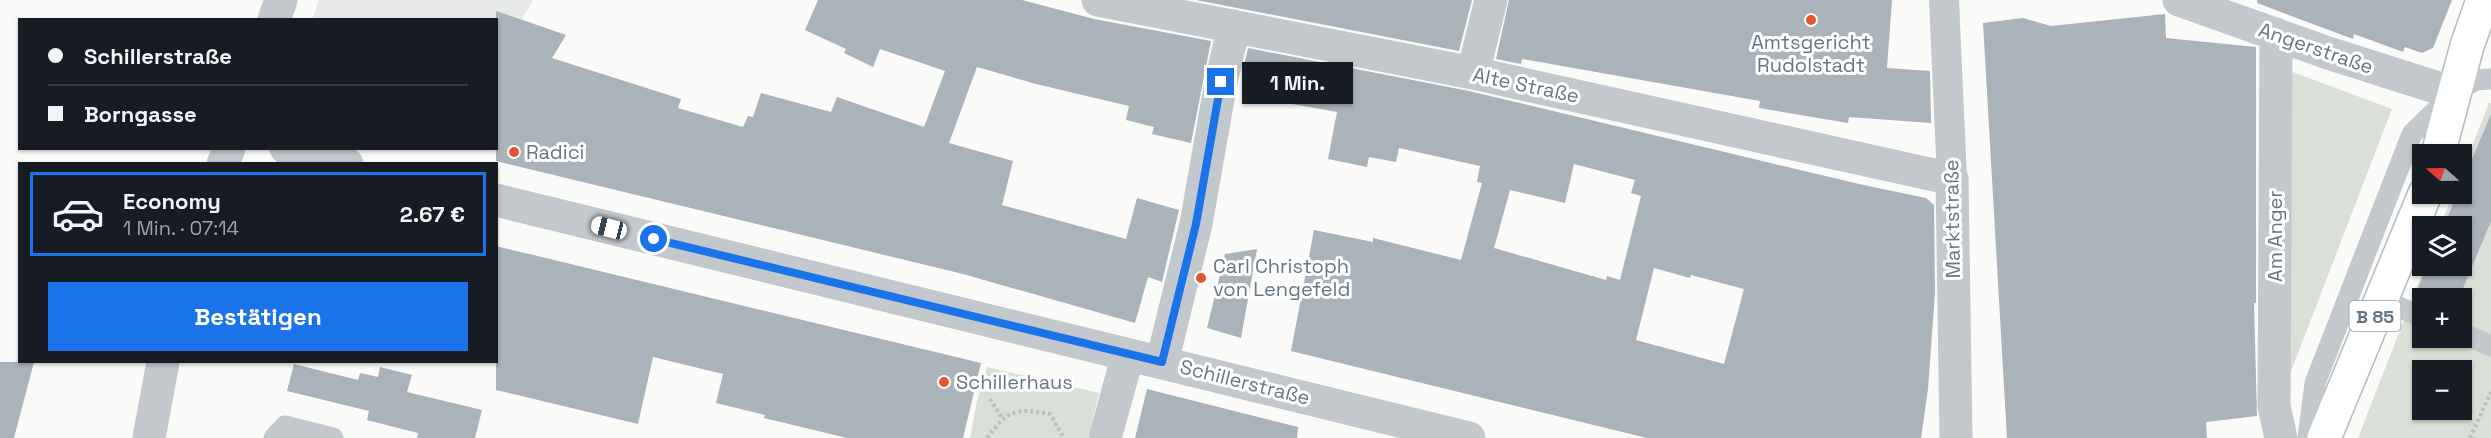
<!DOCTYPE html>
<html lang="de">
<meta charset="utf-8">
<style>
:root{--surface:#171b24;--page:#20242c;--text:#f1f3f6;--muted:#9ea1a6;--line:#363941;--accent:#1a73e8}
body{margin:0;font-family:"Space Grotesk",sans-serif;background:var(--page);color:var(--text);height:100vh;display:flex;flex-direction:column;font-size:22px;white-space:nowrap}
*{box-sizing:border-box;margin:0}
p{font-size:20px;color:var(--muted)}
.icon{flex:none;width:33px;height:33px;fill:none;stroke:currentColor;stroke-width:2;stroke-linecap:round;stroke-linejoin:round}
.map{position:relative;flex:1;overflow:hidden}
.details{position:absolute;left:18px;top:162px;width:480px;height:201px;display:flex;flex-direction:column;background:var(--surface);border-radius:0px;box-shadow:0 2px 4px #0004}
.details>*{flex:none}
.hud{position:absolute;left:18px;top:18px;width:480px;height:132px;border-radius:0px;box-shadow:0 2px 4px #0004;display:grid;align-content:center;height:132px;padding:0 30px;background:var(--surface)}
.needle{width:39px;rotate:290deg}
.buttons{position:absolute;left:2412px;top:144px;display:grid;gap:12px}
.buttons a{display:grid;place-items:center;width:60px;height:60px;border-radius:0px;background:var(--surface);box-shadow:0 2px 4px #0004;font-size:30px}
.end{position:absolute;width:27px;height:27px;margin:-14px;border:8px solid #1a73e8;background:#fff;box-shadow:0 0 0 3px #fff}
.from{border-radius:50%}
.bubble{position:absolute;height:42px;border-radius:0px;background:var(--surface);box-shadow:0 2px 4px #0004;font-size:20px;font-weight:600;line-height:42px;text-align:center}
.car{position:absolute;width:18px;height:36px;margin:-18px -9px;border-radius:8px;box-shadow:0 0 4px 2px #0007;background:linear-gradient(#fff 24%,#345 0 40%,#fff 0 76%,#345 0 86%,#fff 0)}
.hud b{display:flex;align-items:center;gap:21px;height:57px;font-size:22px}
.hud b+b{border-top:2px solid var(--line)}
.hud i{width:15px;height:15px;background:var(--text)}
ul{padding:10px 0 0;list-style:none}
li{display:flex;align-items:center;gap:18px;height:84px;margin:0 12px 9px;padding:0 18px;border:3px solid transparent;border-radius:0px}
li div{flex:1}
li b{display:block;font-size:22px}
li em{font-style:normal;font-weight:600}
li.current{border-color:var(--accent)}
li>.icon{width:54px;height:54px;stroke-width:1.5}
.button{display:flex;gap:12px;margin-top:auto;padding:12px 30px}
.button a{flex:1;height:69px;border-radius:0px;background:var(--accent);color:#fff;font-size:24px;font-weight:600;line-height:69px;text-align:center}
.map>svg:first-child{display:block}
</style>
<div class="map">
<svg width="2491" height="438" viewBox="0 0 2491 438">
<rect width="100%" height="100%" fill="#fafaf8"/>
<path fill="#e8e9e9" d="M319 0H533L513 35 496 20H312Z"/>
<path fill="#dadfd7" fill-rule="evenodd" d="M2282 68 2392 109 2282 395Z
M2489 103H2491V438H2358L2425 266H2462V226H2440L2453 194H2462V172ZM2422 298H2462V338H2422ZM2422 370H2462V410H2422Z
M987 367 1099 393 1088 438H970L977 401Z"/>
<path fill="#aab3b9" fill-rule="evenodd" d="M818 0H1022L1094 19 1211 41 1191 143 1152 134 1154 127 1126 120 1129 106 1036 84 977 67 949 143 1013 161 1002 205 1126 239 1137 198 1179 210 1162 282 1148 277 1135 323 963 274 496 161V11L566 35 552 58 681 99 678 108 743 127 748 116 753 117 761 93 831 112 837 97 924 127 945 71 880 49 873 67 844 53 846 49 805 30Z
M1196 0H1472L1459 51Z
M1509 0H1892L1887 68 1930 71 1931 123 1849 117 1848 123 1759 108 1760 101 1522 59 1521 64 1496 59Z
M2257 0H2452L2433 48 2422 53 2405 47 2403 52 2354 34 2353 39 2257 3Z
M2165 14 2166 38 2256 47V303H2254L2257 416 2206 422 2207 438H2007L1983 23 2023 18 2051 26Z
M1248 48 1469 91 1859 184 1926 198 1934 205 1935 292 1928 389 1921 438H1647L1291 351 1314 230 1373 242V238L1461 260 1482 183 1477 182 1480 166 1399 148 1396 162 1369 157 1367 167 1328 159 1337 112 1259 98 1263 80 1242 75ZM1574 164 1635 180 1631 193 1641 196 1620 280 1607 276 1606 280 1494 248 1510 190 1565 203ZM1654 268 1690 278 1691 275 1744 289 1724 364 1636 340Z
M2491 114V221L2459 298H2414L2427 266H2462V226H2444L2457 194H2462V183Z
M496 246 981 363 963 438H847L764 418 765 415 716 403 723 374 653 357 638 424 496 390Z
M1257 249 1241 338 1207 328 1225 254Z
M0 362H34L14 438H0Z
M294 364 358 380 360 373 378 377 380 367 412 375 407 392 482 410 475 438H417L418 433 367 420 369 411 287 391Z
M1147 389 1298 427 1297 438H1135Z"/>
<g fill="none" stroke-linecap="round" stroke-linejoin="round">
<g stroke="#b5babe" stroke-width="36">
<path id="primary" d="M2438 154 2467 46 2483 0
M2324 438 2425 194"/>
</g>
<path stroke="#bbbfc2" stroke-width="4" stroke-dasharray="3 3" stroke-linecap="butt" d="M990 399 1002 418
M987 438C1009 409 1015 408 1050 414L1064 438
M2470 438 2491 392"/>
<path stroke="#c3c8cc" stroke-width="21" d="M2382 300 2422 317
M2462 333 2491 346
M274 438 285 426 333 438
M2308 438 2315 383 2412 134 2454 93 2476 80 2491 79"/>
<path stroke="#c3c8cc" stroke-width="30" d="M1944 0 1952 179"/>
<path stroke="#c3c8cc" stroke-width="33" d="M1098 0 1473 73 1952 179 1956 438
M2179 0 2328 53 2454 93
M274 20 281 0
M2276 34 2274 406 2281 438
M1473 73 1491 0
M286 148 347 164
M223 164 229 148
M496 200 1469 438
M1162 362 1196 224 1221 82 1234 26
M149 438 163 362
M1105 438 1128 355"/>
<use href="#primary" stroke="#fff" stroke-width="33"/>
</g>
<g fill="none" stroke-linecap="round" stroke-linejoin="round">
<path stroke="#1a73e8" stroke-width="8" d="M654 239 1162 362 1196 224 1221 82"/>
</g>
<g fill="#e4572e" stroke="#fff" stroke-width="2">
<circle cx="1811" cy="20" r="6"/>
<circle cx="514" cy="152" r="6"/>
<circle cx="1201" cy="278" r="6"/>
<circle cx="944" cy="382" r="6"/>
</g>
<g text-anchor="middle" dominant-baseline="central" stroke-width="6" stroke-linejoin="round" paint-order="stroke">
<rect fill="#fff" stroke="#939fa8" stroke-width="1.5" x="2349.5" y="301" width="51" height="30" rx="4.5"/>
<g font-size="18" font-weight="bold" fill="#657683">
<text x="2375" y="316">B 85</text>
</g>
<g font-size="20" fill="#657683" stroke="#fff" text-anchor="start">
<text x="1811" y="42" text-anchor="middle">Amtsgericht<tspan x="1811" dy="23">Rudolstadt</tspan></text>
<text x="526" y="152">Radici</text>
<text x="1213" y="266">Carl Christoph<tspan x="1213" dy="23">von Lengefeld</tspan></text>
<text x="956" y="382">Schillerhaus</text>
</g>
<g font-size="20" fill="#657683" stroke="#fff">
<text transform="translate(2316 48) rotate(19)">Angerstraße</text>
<text transform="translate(1526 85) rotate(12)">Alte Straße</text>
<text transform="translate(1952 219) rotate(-91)">Marktstraße</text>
<text transform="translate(2275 236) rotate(-90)">Am Anger</text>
<text transform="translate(1245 382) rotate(14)">Schillerstraße</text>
</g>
</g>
</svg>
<div class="buttons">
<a><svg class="needle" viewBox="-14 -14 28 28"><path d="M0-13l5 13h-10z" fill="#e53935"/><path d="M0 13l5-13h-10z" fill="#9ea1a6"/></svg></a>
<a><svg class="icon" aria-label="layers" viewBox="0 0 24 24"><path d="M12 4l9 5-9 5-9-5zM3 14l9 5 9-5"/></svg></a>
<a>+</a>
<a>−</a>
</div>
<i class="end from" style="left:654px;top:239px"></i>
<i class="end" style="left:1221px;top:82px"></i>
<div class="bubble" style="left:1242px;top:62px;width:111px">1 Min.</div>
<i class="car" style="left:609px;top:228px;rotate:284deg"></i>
<div class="hud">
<b><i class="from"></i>Schillerstraße</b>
<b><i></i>Borngasse</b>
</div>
<section class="details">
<ul>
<li class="current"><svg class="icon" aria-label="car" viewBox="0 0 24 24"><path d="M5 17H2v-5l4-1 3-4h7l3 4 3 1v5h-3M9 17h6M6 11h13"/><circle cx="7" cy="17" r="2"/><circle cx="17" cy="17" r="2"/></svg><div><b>Economy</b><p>1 Min. · 07:14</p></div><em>2.67 €</em></li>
</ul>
<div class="button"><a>Bestätigen</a></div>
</section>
</div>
